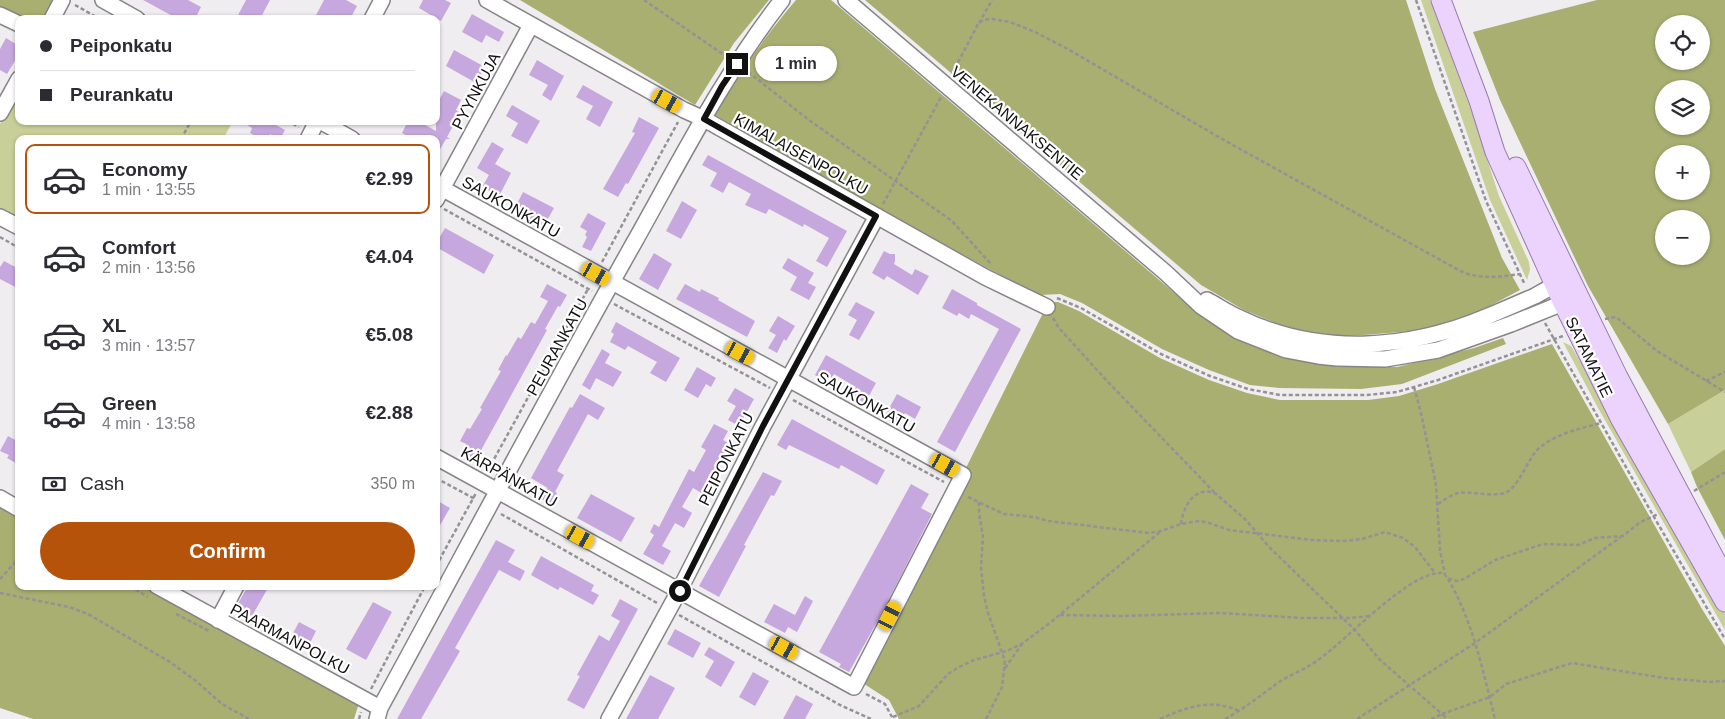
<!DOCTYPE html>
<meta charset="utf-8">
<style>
:root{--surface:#fff;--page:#f2f2f3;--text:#2b2b33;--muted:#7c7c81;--line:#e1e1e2;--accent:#b45309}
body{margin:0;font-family:Helvetica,sans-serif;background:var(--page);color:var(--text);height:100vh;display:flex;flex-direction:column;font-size:19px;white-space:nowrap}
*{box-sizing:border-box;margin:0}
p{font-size:16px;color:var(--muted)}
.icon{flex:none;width:28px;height:28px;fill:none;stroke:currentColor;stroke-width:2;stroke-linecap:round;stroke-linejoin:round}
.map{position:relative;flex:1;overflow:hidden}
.panel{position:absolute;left:15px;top:135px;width:425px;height:455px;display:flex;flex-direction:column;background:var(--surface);border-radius:10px;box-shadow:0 1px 4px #0004}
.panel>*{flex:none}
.banner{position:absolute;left:15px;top:15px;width:425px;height:110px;border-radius:10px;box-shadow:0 1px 4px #0004;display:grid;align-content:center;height:110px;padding:0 25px;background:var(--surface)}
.controls{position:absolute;left:1655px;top:15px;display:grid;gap:10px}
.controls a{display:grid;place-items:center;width:55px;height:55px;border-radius:50%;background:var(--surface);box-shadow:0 1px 4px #0004;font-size:25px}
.end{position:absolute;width:22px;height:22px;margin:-11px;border:6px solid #111112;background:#fff;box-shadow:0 0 0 2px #fff}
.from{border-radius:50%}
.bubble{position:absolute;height:35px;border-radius:18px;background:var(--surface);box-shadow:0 1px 4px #0004;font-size:16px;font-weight:600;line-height:35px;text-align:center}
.car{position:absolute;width:15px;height:30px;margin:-15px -8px;border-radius:6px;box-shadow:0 0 4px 1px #0007;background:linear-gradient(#f5c518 24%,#345 0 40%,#f5c518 0 76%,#345 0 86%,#f5c518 0)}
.banner b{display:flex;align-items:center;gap:18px;height:48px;font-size:19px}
.banner b+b{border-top:1px solid var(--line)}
.banner i{width:12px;height:12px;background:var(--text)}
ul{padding:9px 0 0;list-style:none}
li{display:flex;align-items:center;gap:15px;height:70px;margin:0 10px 8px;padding:0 15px;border:2px solid transparent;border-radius:10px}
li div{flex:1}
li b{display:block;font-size:19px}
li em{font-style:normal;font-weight:600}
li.selected{border-color:var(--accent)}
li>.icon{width:45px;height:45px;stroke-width:1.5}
.pay{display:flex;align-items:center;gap:12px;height:55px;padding:0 25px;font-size:19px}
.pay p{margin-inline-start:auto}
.primary-button{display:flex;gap:10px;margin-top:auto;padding:10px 25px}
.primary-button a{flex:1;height:58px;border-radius:30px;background:var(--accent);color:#fff;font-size:20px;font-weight:600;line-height:58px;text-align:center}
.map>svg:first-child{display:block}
</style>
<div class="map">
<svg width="1725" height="719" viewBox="0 0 1725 719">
<rect width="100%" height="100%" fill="#efedf0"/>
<path fill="#c9cf98" d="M1421 0H1430L1470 107 1499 196 1529 262 1530 270 1527 280 1490 200Z
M19 90V121H233L223 139H19V221L0 211V124Z
M1563 342 1571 346 1605 403 1663 512 1725 614V630L1598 408Z
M1725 390V449L1691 472 1668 424Z"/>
<path fill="#a9af71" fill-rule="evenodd" d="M0 0H57L47 19H19L0 10Z
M520 0H769L734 43 695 105Z
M796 0H831L1185 302 1216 325 1244 342 1279 356 1323 365 1397 367 1474 348 1503 338 1506 344 1402 384 1361 389 1279 388 1250 385 1209 370 1162 349 1082 303 1060 294 1041 295 991 270 887 213 715 115C739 74 765 36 796 0Z
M865 0H1406L1435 89 1502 258 1520 290 1467 318 1413 331 1364 335 1324 336 1278 324 1244 310 1201 285Z
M1597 0H1725V390L1668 424 1588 286 1500 100 1473 32ZM1664 24H1701V61H1664ZM1664 89H1701V126H1664ZM1664 154H1701V191H1664ZM1664 219H1701V256H1664Z
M1052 302H1058L1079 311 1160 358 1209 380 1247 393 1280 400H1368L1399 396 1438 384 1552 344 1702 609 1725 646V719H899L889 700 858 680 955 490 1043 313Z
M1725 449V540L1697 487 1691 472Z
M0 506 19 516V586H143L216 627 359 703 354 719H33L0 708Z"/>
<path fill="#c6a8de" d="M143 0H188L201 7 195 19H178Z
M246 0H270L260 19H236Z
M324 0H346L357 6 350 19H314Z
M423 0H445L451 3 441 21 419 8Z
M472 14 504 32 499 42 486 35 482 43 462 32Z
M6 38 19 46V54L7 74 0 70V49Z
M454 50 485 67 476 83 446 66Z
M537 60 564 76 551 101 542 95 548 85 529 75Z
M583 85 613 102 600 127 586 119 593 106 576 97Z
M444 91 461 100 456 110 460 113 447 137 450 139H446L436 156V139H413L402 133 408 121H418L436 131V106Z
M512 105 540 121 527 144 511 136 518 123 506 116Z
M639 117 659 128 628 184 626 183 618 197 603 189 635 133 632 132Z
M241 121H269L285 130 280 139 270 134 268 139H261L250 133 252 128Z
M492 142 504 149 495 164 511 173 499 196 482 187 489 175 477 168Z
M708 155 847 231 827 267 816 261 829 238 804 224 803 227 769 209 766 214 745 205 751 194 729 182 723 193 710 186 717 173 702 165Z
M523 192 554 208 544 226 514 210Z
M682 201 697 210 681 239 666 231Z
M588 213 606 223 591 251 582 247 587 237 585 235 587 231 580 227Z
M445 228 494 255 484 274 436 247V244Z
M884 251 890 254H895V261L894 264 912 275 915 269 929 276 918 295 887 276 884 280 872 273Z
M654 253 672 264 658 290 639 279Z
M788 258 814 273 808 283 816 287 809 300 790 290 797 277 782 268Z
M4 261 19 269V289L0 279V267Z
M547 284 567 295 560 307 558 306 545 329 547 330 474 463 460 456 466 444 460 441 467 428 470 429 482 409 480 408 501 371 498 370 506 355 507 356 518 337 521 339 531 322 535 324 548 301 540 297Z
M685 284 700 292 701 289 719 298 718 300 755 321 747 337 676 299Z
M952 289 977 303V305L1021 329 955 452 937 442 999 329 971 314 969 319 959 313 957 316 942 308Z
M856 302 875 312 859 340 849 335 857 320 848 315Z
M778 316 795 326 786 341 784 339 777 353 768 348 776 335 769 331Z
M616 322 680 358 666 382 650 373 657 362 628 346 625 350 610 342 614 334 611 332Z
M602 349 610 354 605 363 622 372 613 387 596 378 590 390 582 385Z
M826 355 876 383 865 403 851 395 856 387 834 374 829 383 815 375Z
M697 367 716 378 711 387 706 384 698 398 684 390Z
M735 388 754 399 739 426 728 420 736 406 727 401Z
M580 394 605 408 598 420 588 414 557 471 564 475 555 492 557 493 551 504 541 499 547 488 551 490 531 478 570 407 572 408Z
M897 394 921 407 915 419 905 413 900 422 886 414Z
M792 419 885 470 877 485 841 465 839 469 789 445 786 450 777 445Z
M714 424 728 431 723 440 730 444 703 494 693 488 682 507 692 513 684 528 675 523 662 546 671 551 663 565 643 554 654 535 650 532 654 524 659 527 689 469 694 472 706 450 701 447Z
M8 436 17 441 19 437V465L7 458 9 455 0 451Z
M763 472 782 481 774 496 771 495 744 545 746 546 719 597 699 586Z
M911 484 929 494 921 508 932 514 882 613 849 672 839 667 841 664 819 652Z
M591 494 635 518 621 542 577 518Z
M436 500 450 508 436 532Z
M496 540 515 550 508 562 525 571 520 581 499 570 455 648 460 651 421 719H397Z
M541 556 594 585 591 591 599 595 593 605 560 587 558 590 531 575Z
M248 586H269L252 616 236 607Z
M805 596 813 601 797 632 788 627 785 633 764 622 774 604 795 615Z
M620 599 638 609 584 709 567 700 580 676 577 675 599 635 609 641 620 621 611 616Z
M373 602 392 612 366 660 346 649Z
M299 622 316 631 308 647 291 637Z
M675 629 701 643 693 658 667 644Z
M709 647 735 662 721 687 705 677 714 661 704 655Z
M753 672 769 681 755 706 739 697Z
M650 675 675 688 658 719H626Z
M796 695 813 704 805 719H783Z"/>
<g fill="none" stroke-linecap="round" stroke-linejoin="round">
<g stroke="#868487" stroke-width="18">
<path id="minor" d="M103 0 137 19
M487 0 684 110 704 119 985 277 1047 307
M846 0 1166 273 1201 306 1238 331 1286 350 1318 356 1337 358 1385 359 1438 350 1511 324 1563 303 1570 294
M0 15 19 24
M52 19 62 0
M372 19 382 0
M0 113 19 79
M320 121 352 139
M308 139 317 121
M436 185 963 475 854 687 436 457
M436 200 531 25
M0 217 19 227
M1207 300C1218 306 1228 313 1240 318 1319 356 1407 350 1486 317 1503 310 1519 303 1535 296 1541 293 1549 287 1556 286 1559 286 1563 287 1567 288
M0 498 19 509
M157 586 380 708
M218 620 236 586
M377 719 380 708C465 552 548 395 635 241 681 159 724 74 782 0
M609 719 679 591 763 426 877 216"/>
</g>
<g stroke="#967cab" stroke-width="21">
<path id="major" d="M1441 0 1479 101 1495 152 1563 303 1621 420 1725 602
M1516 167 1618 377 1725 578"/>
</g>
<path stroke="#939294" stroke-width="2.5" stroke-dasharray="4 2.5" stroke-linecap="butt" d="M644 0 727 57
M1416 0 1486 201 1525 285
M75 5 100 19
M979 23 992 0
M748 72 809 120 952 221 990 263
M952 74 978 24 983 20 992 19 1010 22 1035 32 1066 48 1222 139 1464 273C1484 279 1500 277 1520 274
M287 121 299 127
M181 139 191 121
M883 204 941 97
M444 209 592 291
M0 237 19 248
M602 262 678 122
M1057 298 1081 308 1161 354 1210 376 1248 389 1280 395H1367L1397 392 1438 380 1563 336
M614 304 770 388
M1053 318 1059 328 1107 381 1216 494
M1605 319 1616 317 1657 351 1725 392
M1545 323 1654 517 1725 639
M1706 381 1725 372
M1414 387 1421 413 1436 485 1440 551 1445 574
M793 400 944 482
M488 470 588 289
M436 478 475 499
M1694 491 1725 472
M968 497 1004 514 1034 517 1049 521 1131 531 1149 533 1161 531 1181 524 1199 521 1209 523 1229 530 1312 540 1342 541 1362 539 1385 532 1403 538 1415 547 1435 573
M979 502V513L983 537 981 567 984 596 988 613 1005 661 1002 687 986 719
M1438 504C1444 500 1451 495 1458 493 1473 491 1490 497 1505 493 1518 488 1527 461 1537 450 1554 434 1579 429 1601 423
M501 514 657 603
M1181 524C1183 507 1195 484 1216 494L1245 519 1271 549 1355 630 1379 659 1442 714 1490 697 1506 684 1572 663 1664 678 1710 682 1725 681
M436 566 476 493
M0 579 19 558
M1448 579C1473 622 1483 671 1495 719
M130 586 148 597
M0 593 69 607 88 614 170 662 196 681 222 704 249 719
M176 614 209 631
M679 615 840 705 871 719
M1060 615 1121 616 1220 613 1302 618H1349L1369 616
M1005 668 1022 644
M371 689 425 586
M866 694 885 704 893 719
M893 717 919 706 948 674 959 667 974 660 1007 651 1023 643 1051 622 1160 532
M359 719 361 712
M1160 719C1187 707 1211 698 1239 711
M1225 719C1243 709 1259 697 1275 685 1288 675 1305 670 1318 660 1346 641 1412 568 1444 573L1447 578 1457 581 1464 579 1495 560 1543 544 1578 545 1595 538 1623 536 1639 523 1658 514
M1357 719 1475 643 1622 536
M1431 719 1442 714 1447 719"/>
<use href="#minor" stroke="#fff" stroke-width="15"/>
<use href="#major" stroke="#ebd3fe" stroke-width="19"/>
</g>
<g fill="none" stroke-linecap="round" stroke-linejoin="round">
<path stroke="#111112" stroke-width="6" d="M680 591 763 426 876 216 704 119 722 86 737 64"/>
</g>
<g text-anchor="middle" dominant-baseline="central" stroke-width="4.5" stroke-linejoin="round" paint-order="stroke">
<g font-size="16" fill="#111112" stroke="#fff">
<text transform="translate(476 91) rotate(-62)">PYYNKUJA</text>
<text transform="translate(1017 123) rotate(40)">VENEKANNAKSENTIE</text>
<text transform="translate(801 154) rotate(29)">KIMALAISENPOLKU</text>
<text transform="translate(511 207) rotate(29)">SAUKONKATU</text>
<text transform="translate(557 347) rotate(-61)">PEURANKATU</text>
<text transform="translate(1589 357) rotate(64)">SATAMATIE</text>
<text transform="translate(866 402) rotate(29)">SAUKONKATU</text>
<text transform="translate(726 459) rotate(-63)">PEIPONKATU</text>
<text transform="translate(509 477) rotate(29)">KÄRPÄNKATU</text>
<text transform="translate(290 639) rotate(28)">PAARMANPOLKU</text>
</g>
</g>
</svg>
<div class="controls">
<a><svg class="icon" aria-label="locate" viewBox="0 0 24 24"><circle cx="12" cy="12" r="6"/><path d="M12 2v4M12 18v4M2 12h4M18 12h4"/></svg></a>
<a><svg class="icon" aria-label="layers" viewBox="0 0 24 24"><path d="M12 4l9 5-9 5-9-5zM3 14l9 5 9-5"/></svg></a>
<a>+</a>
<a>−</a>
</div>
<i class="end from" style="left:680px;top:591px"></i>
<i class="end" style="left:737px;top:64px"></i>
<div class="bubble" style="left:755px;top:46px;width:82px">1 min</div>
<i class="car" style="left:667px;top:101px;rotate:119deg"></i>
<i class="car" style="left:596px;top:274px;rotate:119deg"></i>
<i class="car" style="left:740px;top:353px;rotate:118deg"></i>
<i class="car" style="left:945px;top:465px;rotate:119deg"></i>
<i class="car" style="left:580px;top:537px;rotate:119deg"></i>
<i class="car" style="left:890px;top:616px;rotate:27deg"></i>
<i class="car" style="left:784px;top:648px;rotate:119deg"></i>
<div class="banner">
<b><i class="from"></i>Peiponkatu</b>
<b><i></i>Peurankatu</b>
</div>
<section class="panel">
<ul>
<li class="selected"><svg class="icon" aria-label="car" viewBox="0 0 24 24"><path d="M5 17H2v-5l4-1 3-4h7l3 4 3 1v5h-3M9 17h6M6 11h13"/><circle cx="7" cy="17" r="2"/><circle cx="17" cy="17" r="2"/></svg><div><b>Economy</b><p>1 min · 13:55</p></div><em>€2.99</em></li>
<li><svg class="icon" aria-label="car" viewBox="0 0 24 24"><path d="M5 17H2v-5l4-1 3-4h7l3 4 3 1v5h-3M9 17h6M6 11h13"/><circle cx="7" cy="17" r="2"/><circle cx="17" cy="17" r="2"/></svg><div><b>Comfort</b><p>2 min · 13:56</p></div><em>€4.04</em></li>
<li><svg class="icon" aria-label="car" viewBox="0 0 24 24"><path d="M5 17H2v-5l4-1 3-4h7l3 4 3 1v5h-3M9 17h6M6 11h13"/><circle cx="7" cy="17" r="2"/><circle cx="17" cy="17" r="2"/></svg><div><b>XL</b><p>3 min · 13:57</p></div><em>€5.08</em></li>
<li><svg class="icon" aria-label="car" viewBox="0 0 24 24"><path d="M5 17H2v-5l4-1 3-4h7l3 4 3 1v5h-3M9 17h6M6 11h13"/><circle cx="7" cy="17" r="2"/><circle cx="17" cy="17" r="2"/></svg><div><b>Green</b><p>4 min · 13:58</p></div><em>€2.88</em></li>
</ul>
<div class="pay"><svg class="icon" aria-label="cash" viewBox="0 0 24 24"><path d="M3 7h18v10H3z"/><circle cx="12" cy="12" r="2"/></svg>Cash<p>350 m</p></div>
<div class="primary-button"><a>Confirm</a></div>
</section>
</div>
